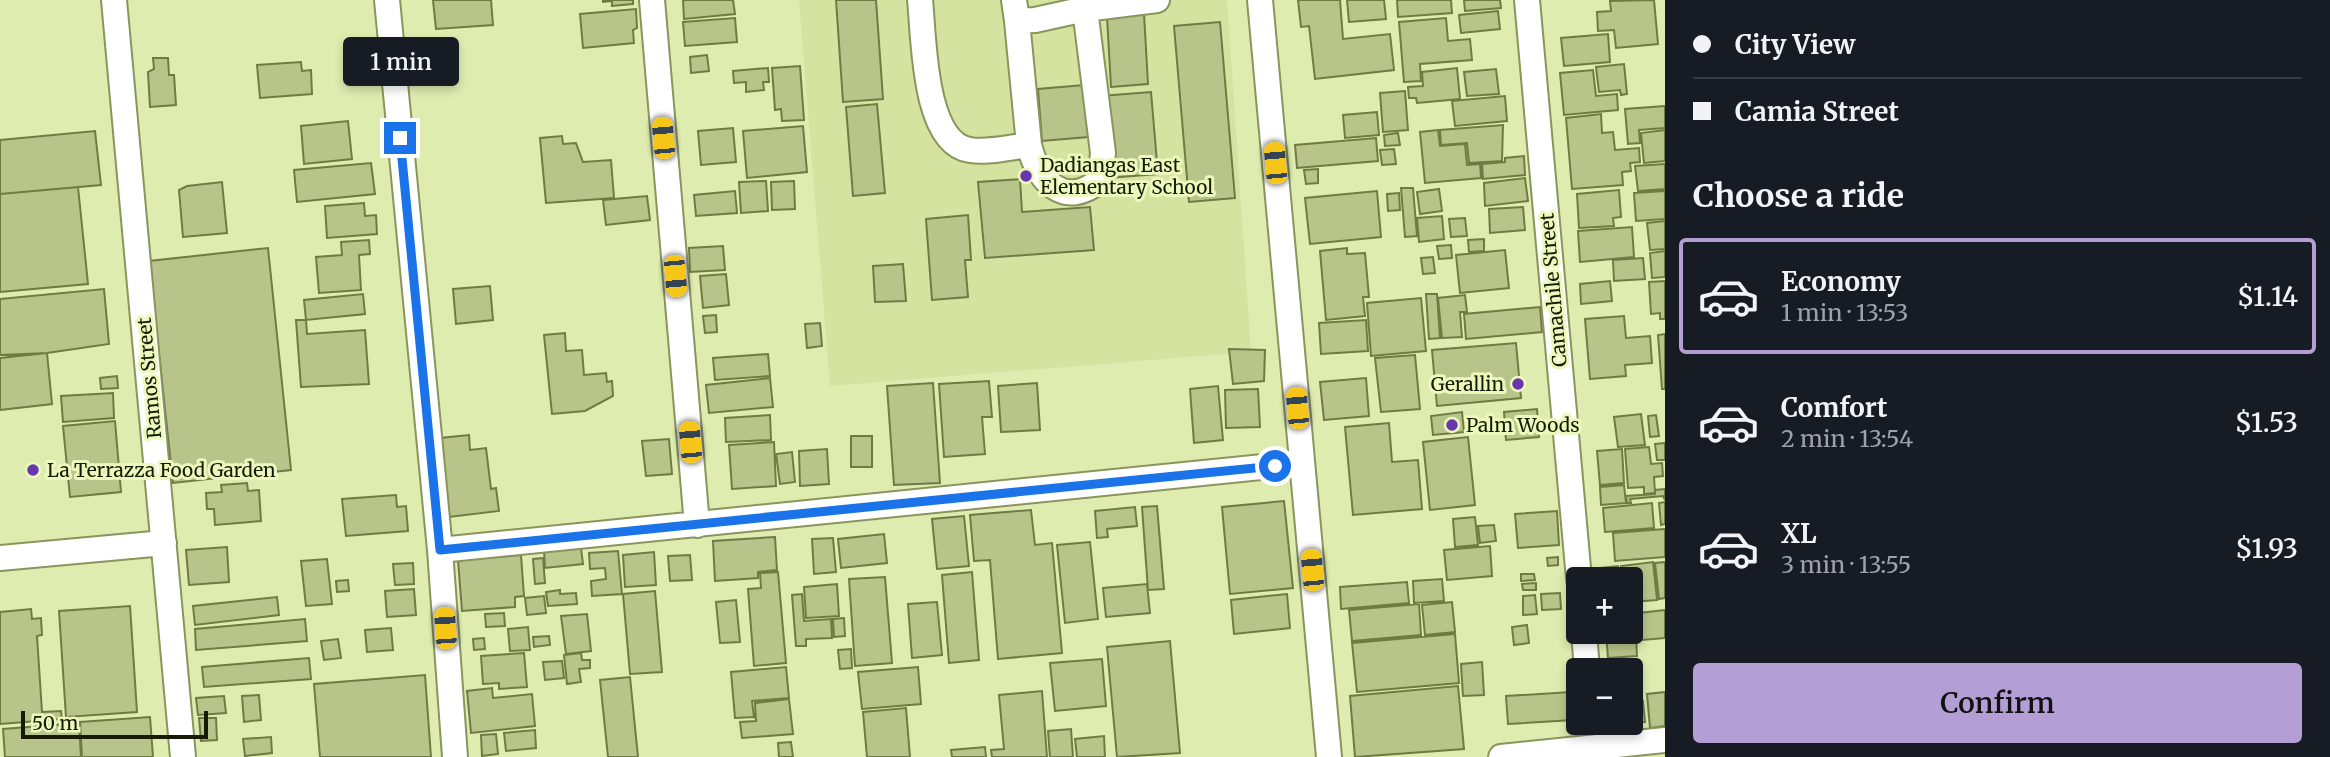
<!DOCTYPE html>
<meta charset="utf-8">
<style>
:root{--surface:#171b24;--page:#20242c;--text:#f1f3f6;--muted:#9ea1a6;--line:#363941;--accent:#b49ed6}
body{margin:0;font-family:Merriweather,serif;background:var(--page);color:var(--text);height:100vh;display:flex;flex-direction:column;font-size:26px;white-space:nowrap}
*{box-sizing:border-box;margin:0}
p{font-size:23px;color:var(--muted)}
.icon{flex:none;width:38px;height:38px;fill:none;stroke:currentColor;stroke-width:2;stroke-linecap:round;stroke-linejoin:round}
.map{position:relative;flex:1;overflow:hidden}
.sheet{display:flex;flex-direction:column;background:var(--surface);width:665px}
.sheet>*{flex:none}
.banner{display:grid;align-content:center;height:154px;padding:0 28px;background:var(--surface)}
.tools{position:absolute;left:1566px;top:567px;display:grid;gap:14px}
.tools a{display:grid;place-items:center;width:77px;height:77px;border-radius:7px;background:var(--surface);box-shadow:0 4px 10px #0003;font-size:35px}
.scale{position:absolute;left:21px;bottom:18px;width:187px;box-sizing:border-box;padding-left:7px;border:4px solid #171b05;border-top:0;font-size:19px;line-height:24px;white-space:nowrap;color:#171b05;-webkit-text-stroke:5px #ebf9bd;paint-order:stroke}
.end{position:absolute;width:32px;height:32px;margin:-16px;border:9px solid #1a73e8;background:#fff;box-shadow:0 0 0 4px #fff}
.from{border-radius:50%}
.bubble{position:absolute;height:49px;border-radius:7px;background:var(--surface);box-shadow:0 4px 10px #0003;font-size:23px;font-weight:600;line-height:49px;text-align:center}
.car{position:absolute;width:21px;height:42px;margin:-21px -10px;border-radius:9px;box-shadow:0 0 5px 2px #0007;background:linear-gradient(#f5c518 24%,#345 0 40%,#f5c518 0 76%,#345 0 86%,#f5c518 0)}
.banner b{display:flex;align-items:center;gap:24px;height:66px;font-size:26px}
.banner b+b{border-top:2px solid var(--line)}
.banner i{width:18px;height:18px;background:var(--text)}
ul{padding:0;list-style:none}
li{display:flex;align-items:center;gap:21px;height:116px;margin:0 14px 10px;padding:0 14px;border:4px solid transparent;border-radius:7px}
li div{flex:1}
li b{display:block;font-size:26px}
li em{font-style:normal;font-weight:600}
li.on{border-color:var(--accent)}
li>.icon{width:63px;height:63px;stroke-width:1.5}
h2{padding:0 28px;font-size:32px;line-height:84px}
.primary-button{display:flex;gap:14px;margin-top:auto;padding:14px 28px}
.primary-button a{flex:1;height:80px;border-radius:7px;background:var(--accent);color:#111;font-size:28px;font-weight:600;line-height:80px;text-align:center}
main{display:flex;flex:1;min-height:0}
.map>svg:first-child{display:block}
</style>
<main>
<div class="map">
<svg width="1665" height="757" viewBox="0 0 1665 757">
<rect width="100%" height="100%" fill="#deecb0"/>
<path fill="#d4e3a0" d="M799 0H1227L1251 352 830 386Z"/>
<path fill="#b8c58a" stroke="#707b44" stroke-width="2" d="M433 0H491L493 25 436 29Z
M603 0H633V4L612 6V1L603 2Z
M683 0H733L735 14 684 19Z
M836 0H876L883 99 843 102Z
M1298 0H1340L1343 39 1390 34 1394 70 1315 79 1309 26 1301 27Z
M1347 0H1384L1386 19 1349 22Z
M1397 0H1451L1452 13 1398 17Z
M1464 0H1500L1501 8 1465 11Z
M1654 0 1658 44 1616 48 1614 30 1598 31 1597 12 1611 11 1610 1Z
M636 9 637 28 633 30 634 43 583 48 580 14Z
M1498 11 1500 29 1461 33 1459 15Z
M1144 14 1148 84 1111 87 1107 17Z
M735 18 737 42 685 46 683 22Z
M1446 18 1448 41 1470 39 1472 60 1420 64 1421 81 1404 82 1399 22Z
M1220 22 1235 198 1189 202 1174 26Z
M1608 34 1610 62 1564 66 1561 38Z
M707 55 709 71 691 73 690 57Z
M153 58H168L169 75H174L176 105 150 107 148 72 154 69Z
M301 62 302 71 311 70 312 94 260 98 257 65Z
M1624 64 1627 94 1621 95 1620 90 1599 92 1596 67Z
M800 66 804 120 782 121 781 109 775 110 772 68Z
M768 68 769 82H763L764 90 746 92V82L734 83 733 71Z
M1457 68 1460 99 1417 103 1416 98H1409L1408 87 1423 86 1422 72Z
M1496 69 1499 94 1467 96 1464 72Z
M1593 70 1596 96 1617 94 1618 110 1564 115 1560 73Z
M1084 85 1088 137 1042 141 1038 89Z
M1405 91 1408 130 1383 132 1380 93Z
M1151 92 1158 174 1108 178 1101 96Z
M1505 96 1507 121 1455 126 1452 101Z
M877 104 885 193 853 196 846 107Z
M1665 106V128L1639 130 1640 143 1628 144 1625 109Z
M1377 112 1379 135 1345 138 1343 115Z
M1601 114 1602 133 1613 132 1615 150 1639 148 1640 162 1630 163 1631 171 1622 172 1623 185 1572 189 1566 118Z
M348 121 352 159 304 164 301 126Z
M1503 125 1502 161 1469 163 1467 143 1441 145 1440 130Z
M803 126 807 172 747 178 743 131Z
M733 128 736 162 701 165 698 131Z
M1438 130 1440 146 1465 144 1467 165 1480 164 1481 178 1425 183 1420 132Z
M1665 130V161L1644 163 1641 133Z
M95 131 101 185 0 194V140Z
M1398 133 1400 145 1385 146 1384 135Z
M562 136 563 144 576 143 583 162 611 160 614 198 546 203 540 138Z
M1376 138 1378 161 1297 168 1295 145Z
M1394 149 1396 164 1382 165 1380 150Z
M1524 156 1525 175 1483 179 1482 164 1505 162V158Z
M371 163 375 194 297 202 294 170Z
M1665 164V189L1638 191 1635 166Z
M1318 169V183L1306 184 1304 170Z
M1525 178 1528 201 1485 206 1484 183Z
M1020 179 1022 212 1090 207 1094 250 985 258 978 182Z
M766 181 768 211 741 213 739 182Z
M794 181 795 209 772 210 771 182Z
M222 182 227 233 183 237 179 190 187 186Z
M78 187 88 284 0 292V194Z
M1401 188H1413L1417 236 1405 237Z
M1439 189 1442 211 1420 214 1417 192Z
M1619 190 1621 217 1613 218 1614 226 1579 228 1577 194Z
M735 191 737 213 696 216 694 195Z
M1377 191 1381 237 1310 244 1305 198Z
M1665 191V219L1636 221 1634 193Z
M1399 193 1400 210 1388 211 1387 194Z
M647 196 650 220 606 225 603 200Z
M364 203 365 216 376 215 377 234 327 238 325 206Z
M1523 207 1525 230 1490 233 1489 209Z
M968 215 971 260H965L968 297 932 300 926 219Z
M1442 216 1444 239 1419 242 1417 218Z
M1465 218 1467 236 1451 237 1449 219Z
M1665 221V249L1650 250 1647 223Z
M1632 227 1634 257 1580 262 1578 231Z
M1484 239V251L1469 252 1468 240Z
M369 240 370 254 359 255 361 290 319 293 316 257 342 255 341 242Z
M1451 245 1452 258 1439 259 1437 246Z
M723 246 725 270 690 272 689 248Z
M268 248 291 470 173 483 149 261Z
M1347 248V254L1365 253 1369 297H1363L1365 316 1326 320 1320 251Z
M1505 250 1509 288 1460 293 1456 255Z
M1665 251V277L1652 278 1650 253Z
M1433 257 1435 273 1423 274 1421 258Z
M1643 258 1645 279 1614 281 1613 260Z
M903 264 906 301 875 302 873 266Z
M726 274 729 305 703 308 700 276Z
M1610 281 1612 301 1581 304 1580 284Z
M1665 281V319H1660V313L1651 314 1649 282Z
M490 286 493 320 456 324 453 289Z
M104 289 109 344 47 353 0 355V299Z
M363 294 365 314 306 320 304 300Z
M1426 294H1437L1440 338 1429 339Z
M1465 295 1467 312H1460L1462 337 1442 338 1438 298Z
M1421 298 1426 351 1371 356 1367 303Z
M1540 307 1542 332 1466 339 1464 314Z
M716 315 717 332 705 333 703 316Z
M1624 316 1626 338 1650 336 1652 363 1625 365 1626 376 1590 379 1585 319Z
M296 320H306L307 334 365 330 369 384 301 387Z
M1366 320 1368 351 1321 354 1319 323Z
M820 323 822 346 807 348 805 324Z
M565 333 566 351 582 350 584 375 606 373 607 382 612 381 613 396 585 411 552 414 544 335Z
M1665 334V389H1662L1658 335Z
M1516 343 1521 398 1437 406 1432 350Z
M1229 349 1265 350 1264 381 1233 384Z
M47 353 52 404 0 410V358Z
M768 354 770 376 715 380 713 358Z
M1415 355 1420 409 1381 412 1375 358Z
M117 376 118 388 101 389 100 378Z
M770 378 773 407 709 413 706 385Z
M1366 378 1369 416 1324 420 1320 382Z
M989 381 992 417H982L985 454 944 457 939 384Z
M933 383 940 483 894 485 887 386Z
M1037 383 1040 430 1001 432 998 386Z
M1218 386 1223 440 1194 443 1190 389Z
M1258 389 1260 427 1226 428 1225 390Z
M113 393 114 418 63 422 61 396Z
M1537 409 1539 437 1506 440 1504 412Z
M1462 412 1464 432 1433 435 1431 416Z
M1641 414 1645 445 1618 447 1614 417Z
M770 415 771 440 726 442 725 418Z
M1656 415 1659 436 1650 437 1648 416Z
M115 421 121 492 70 497 63 426Z
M1389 423 1392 462 1418 460 1422 509 1353 515 1345 427Z
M469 435 470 450 486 448 491 489 496 488 499 511 449 517 440 438Z
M851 436H872V467H851Z
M1468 437 1475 505 1430 510 1423 442Z
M669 439 672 474 646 476 642 441Z
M774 442 776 486 732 489 729 445Z
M1665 443V460H1657L1655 444Z
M1649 447 1651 464 1662 463 1663 476 1654 477 1655 493 1644 494V487L1628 488 1625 449Z
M827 449 829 484 800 486 799 451Z
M1622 449 1624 483 1600 485 1597 451Z
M792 452 795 482 780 484 776 454Z
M247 483 248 491 259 490 261 521 215 525 214 509H207L206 493 222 492 221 485Z
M1624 485 1626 503 1601 505 1600 487Z
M1665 489V500L1663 496 1630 499 1631 503H1627L1626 496 1655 494V490Z
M396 495 397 507 406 506 408 531 346 536 342 499Z
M1284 501 1293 588 1230 594 1222 507Z
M1665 502V524L1661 525 1659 503Z
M1652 503 1654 528 1605 532 1603 508Z
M1157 506 1164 589 1148 590 1142 507Z
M1135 507 1137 526 1107 529 1108 537 1097 538 1095 511Z
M1031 510 1035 545 1052 543 1062 653 998 659 990 560 974 561 970 515Z
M1557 511 1559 545 1518 548 1515 514Z
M964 516 969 566 937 569 932 519Z
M1475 517 1478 545 1455 547 1453 519Z
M1494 525 1496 541 1480 543 1478 526Z
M1665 529V557L1615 561 1613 533Z
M884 534 887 563 841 568 838 539Z
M775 537 777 570 758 572V578L715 581 713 541Z
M833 538 836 572 814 574 812 539Z
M1090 542 1098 619 1065 623 1057 545Z
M1490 546 1492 576 1447 580 1444 550Z
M227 547 229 582 189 585 186 550Z
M581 548 583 564 545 568 544 551Z
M618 551 622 594 592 596 591 581 606 579 605 568 590 569 589 553Z
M654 552 656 585 625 587 623 555Z
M521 555 524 596 515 597V607L462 611 458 560Z
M690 555 692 580 670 581 668 556Z
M1558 557V565L1548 566 1547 558Z
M543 558 545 583 535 584 533 559Z
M327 559 332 604 306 606 301 561Z
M1653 562 1657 600 1631 602V579H1622L1621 566Z
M1665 562V598L1659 599 1655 563Z
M413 563 414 584 395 585 393 564Z
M1618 566 1619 579H1602L1601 568Z
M778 572 786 663 754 666 748 589 761 588 760 573Z
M972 572 979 660 949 663 942 575Z
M1521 574H1534L1535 580 1521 581Z
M885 577 892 663 855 666 849 579Z
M1442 579 1444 601 1414 603 1413 581Z
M348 580 349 591 337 592 336 581Z
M1407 582 1409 603 1341 609 1340 587Z
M1536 583V590H1523L1522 584Z
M837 584 839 616 806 618 804 587Z
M1147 584 1150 613 1106 617 1103 588Z
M414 589 416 615 387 617 385 591Z
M560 590V594L576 593 577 604 548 606 546 592Z
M655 591 662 672 630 674 623 594Z
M1560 593 1561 609 1542 610 1541 594Z
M802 594 804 621 831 619 832 638 806 639V646H796L792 595Z
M1287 594 1290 628 1234 634 1231 600Z
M1535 595 1537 614 1523 615V596Z
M544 596 546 613 527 615 525 598Z
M277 597 279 615 195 625 193 606Z
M736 600 740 642 720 643 716 602Z
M937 602 942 655 912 658 908 604Z
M1452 602 1455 632 1425 635 1422 605Z
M1419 604 1421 635 1352 641 1349 610Z
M130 606 137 712 66 717 59 611Z
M31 609 32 619 41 618 42 635 37 636 42 712 61 711 62 719 0 724V612Z
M1665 610V638L1642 640 1639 613Z
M504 613 505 626 486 627 485 614Z
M587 614 591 651 566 654 561 616Z
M1635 616 1637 656 1608 658 1606 632H1631V617Z
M844 618 845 636 834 637 833 619Z
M305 619 307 641 196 650 195 629Z
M1527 625 1529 643 1514 645 1512 627Z
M528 627 530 650 510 651 508 629Z
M391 628 393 650 367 652 365 630Z
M1455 634 1459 683 1357 692 1352 643Z
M549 636 550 645 534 647 533 637Z
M484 638 485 649 474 650 473 639Z
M338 639 341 658 324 660 321 641Z
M1170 641 1180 753 1117 757 1107 647Z
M851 649 852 668 840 669 838 650Z
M524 653 527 687 499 689V683L483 684 481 656Z
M581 653 582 660H590V668L579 669 581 682 567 684 564 655Z
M309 658 311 679 204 687 202 667Z
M1102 659 1106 706 1055 711 1050 663Z
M1638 660 1640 686 1631 687V670H1609L1608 662Z
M562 661 564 678 545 680 543 662Z
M1482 662 1484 695 1463 696 1461 664Z
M786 667 789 698 752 701 754 717 735 718 731 672Z
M918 667 921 704 862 709 858 672Z
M425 675 431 757H320L314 684Z
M630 677 638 757H608L600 680Z
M1458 686 1464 749 1355 757 1350 696Z
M492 688 493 698 532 694 535 726 471 733 467 691Z
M1042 691 1047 757H992L991 750 1004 749 999 695Z
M1571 692 1573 720 1508 724 1506 696Z
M1665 692V726L1650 728 1647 694Z
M259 695 261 720 244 722 242 696Z
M224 696 226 713 198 715 196 698Z
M789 699 793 734 742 738 740 722 756 721 755 703Z
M1631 701H1643L1645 722 1631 723Z
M906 708 910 757H867L863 712Z
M150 717 153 757H82L80 722Z
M199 718H216L217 740 201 741Z
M79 723 81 757H5L3 729Z
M1071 729 1073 757H1050L1048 731Z
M535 730 536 748 506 751 504 733Z
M496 734 498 754 482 756 481 735Z
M1104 736 1105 757H1077L1075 739Z
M271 737 272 753 245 756 243 739Z
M791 742 793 757H779L778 743Z
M985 747 986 757H952L951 750Z"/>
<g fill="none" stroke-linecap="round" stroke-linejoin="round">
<g stroke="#89955c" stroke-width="28">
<path id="minor" d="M114 0 183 757
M387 0 440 550 455 757
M652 0 697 525
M920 0C924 37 923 143 970 150 988 153 1011 147 1029 145
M1014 0 1017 21 1035 20 1085 9 1157 0
M1260 0 1329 757
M1527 0 1579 579
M1017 21 1029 145C1038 181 1065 210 1100 180L1103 153 1085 9
M440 550 1302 463
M0 558 164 543
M1584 632 1587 670
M1501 757 1665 740"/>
</g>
<use href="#minor" stroke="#fff" stroke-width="24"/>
</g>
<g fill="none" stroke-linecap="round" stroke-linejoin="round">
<path stroke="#1a73e8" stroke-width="9" d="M400 138 440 550 1275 466"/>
</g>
<g fill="#6936ae" stroke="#ebf9bd" stroke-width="2.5">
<circle cx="1026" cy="176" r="7"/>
<circle cx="1518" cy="384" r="7"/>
<circle cx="1452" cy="425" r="7"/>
<circle cx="33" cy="470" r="7"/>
</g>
<g text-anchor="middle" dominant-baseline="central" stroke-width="6" stroke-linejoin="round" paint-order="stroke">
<g font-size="19" fill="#171b05" stroke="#ebf9bd" text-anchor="start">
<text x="1040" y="165">Dadiangas East<tspan x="1040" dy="22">Elementary School</tspan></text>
<text x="1504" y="384" text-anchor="end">Gerallin</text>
<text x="1466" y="425">Palm Woods</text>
<text x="47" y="470">La Terrazza Food Garden</text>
</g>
<g font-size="19" fill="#171b05" stroke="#ebf9bd">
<text transform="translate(1553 290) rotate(-95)">Camachile Street</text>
<text transform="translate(149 378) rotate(-95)">Ramos Street</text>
</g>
</g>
</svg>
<div class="tools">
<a>+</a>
<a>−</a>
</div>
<div class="scale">50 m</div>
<i class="end from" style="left:1275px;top:466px"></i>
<i class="end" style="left:400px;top:138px"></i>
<div class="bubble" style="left:343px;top:37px;width:116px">1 min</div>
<i class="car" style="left:663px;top:138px;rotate:355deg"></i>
<i class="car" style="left:1275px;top:163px;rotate:355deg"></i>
<i class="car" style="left:675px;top:276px;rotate:175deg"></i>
<i class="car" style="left:1297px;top:408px;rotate:355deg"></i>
<i class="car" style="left:690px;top:442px;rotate:355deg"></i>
<i class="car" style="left:1312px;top:570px;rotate:355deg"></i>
<i class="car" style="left:445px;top:628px;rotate:356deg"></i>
</div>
<section class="sheet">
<div class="banner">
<b><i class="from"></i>City View</b>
<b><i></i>Camia Street</b>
</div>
<h2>Choose a ride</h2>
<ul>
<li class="on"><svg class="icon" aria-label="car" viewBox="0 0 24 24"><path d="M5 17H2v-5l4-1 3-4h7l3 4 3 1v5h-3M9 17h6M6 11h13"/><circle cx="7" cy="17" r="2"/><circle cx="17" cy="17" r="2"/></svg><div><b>Economy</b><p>1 min · 13:53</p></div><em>$1.14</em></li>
<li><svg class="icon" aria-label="car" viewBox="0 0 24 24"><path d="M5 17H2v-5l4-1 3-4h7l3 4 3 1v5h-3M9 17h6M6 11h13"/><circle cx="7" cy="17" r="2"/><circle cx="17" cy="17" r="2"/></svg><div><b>Comfort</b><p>2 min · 13:54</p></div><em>$1.53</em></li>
<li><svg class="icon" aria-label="car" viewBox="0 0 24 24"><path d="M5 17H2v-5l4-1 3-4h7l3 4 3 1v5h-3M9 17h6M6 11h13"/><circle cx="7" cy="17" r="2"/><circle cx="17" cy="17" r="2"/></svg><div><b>XL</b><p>3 min · 13:55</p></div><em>$1.93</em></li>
</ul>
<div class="primary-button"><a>Confirm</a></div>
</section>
</main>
